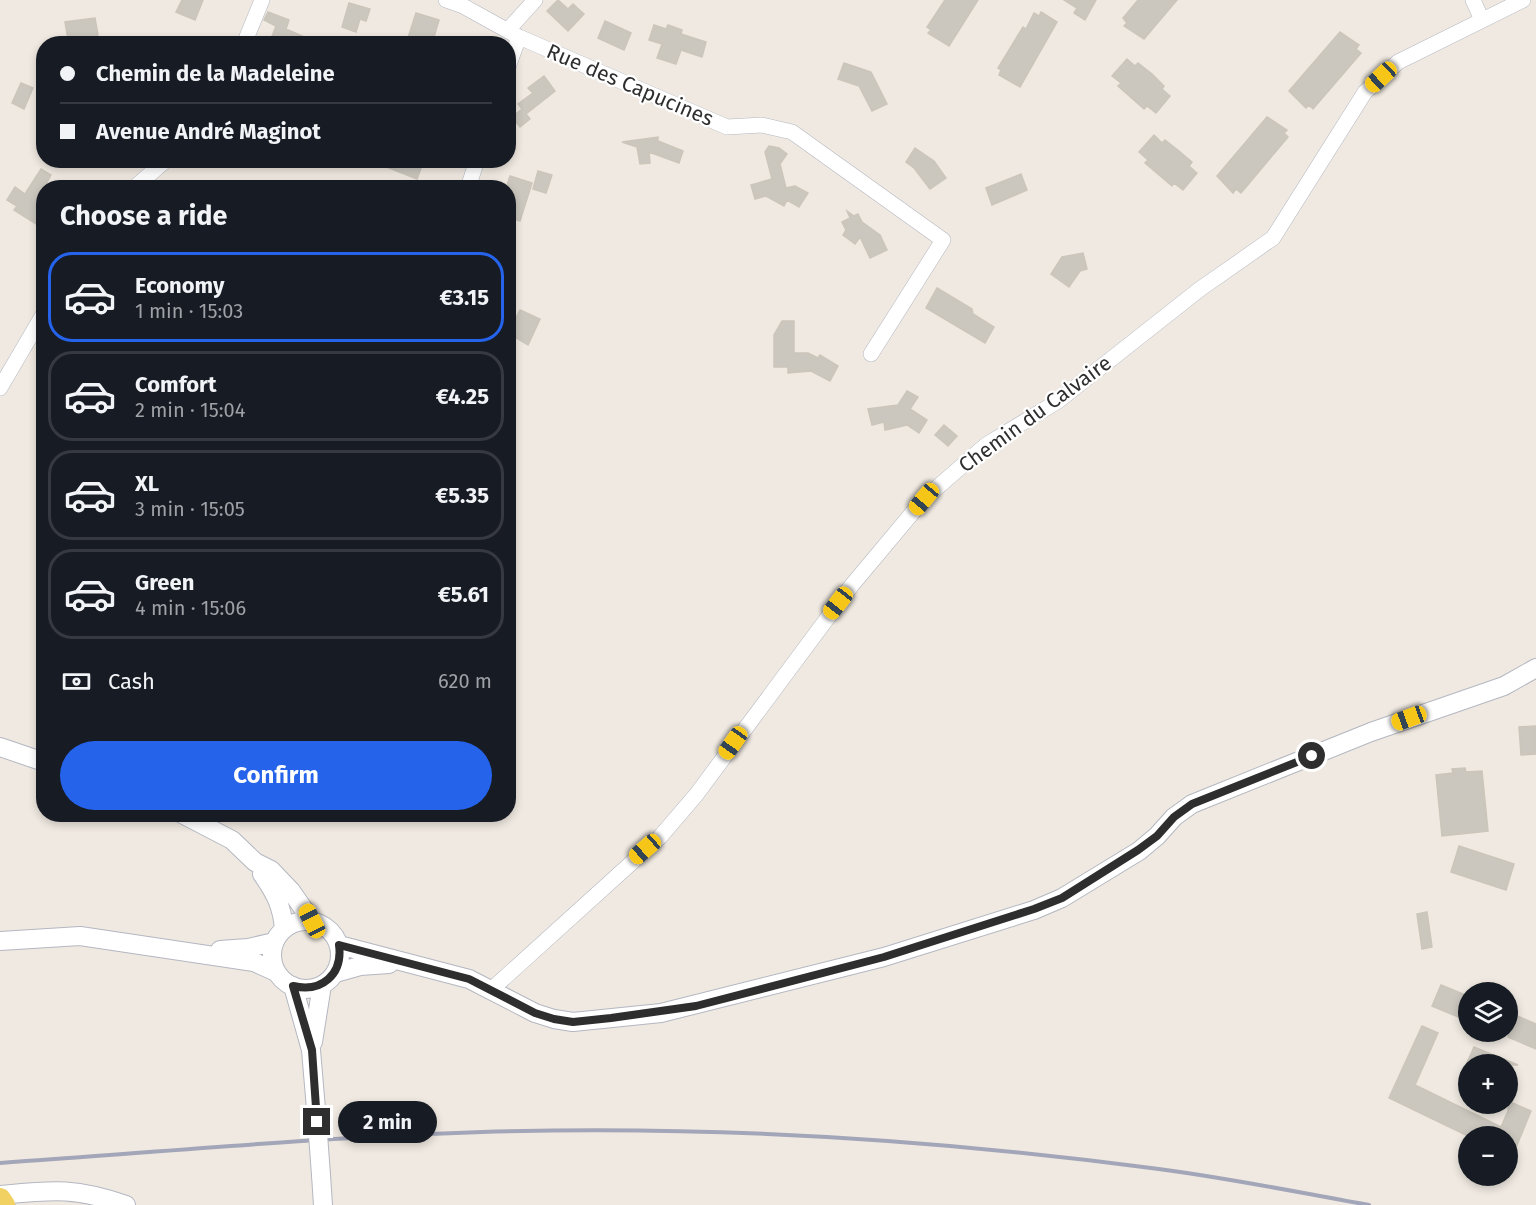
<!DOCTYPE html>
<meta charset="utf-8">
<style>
:root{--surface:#171b24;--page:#20242c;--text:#f1f3f6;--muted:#9ea1a6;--line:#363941;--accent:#2563eb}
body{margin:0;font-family:"Fira Sans",sans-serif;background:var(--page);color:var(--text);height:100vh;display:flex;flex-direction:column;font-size:22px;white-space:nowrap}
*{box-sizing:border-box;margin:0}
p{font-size:20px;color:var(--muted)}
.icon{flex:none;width:33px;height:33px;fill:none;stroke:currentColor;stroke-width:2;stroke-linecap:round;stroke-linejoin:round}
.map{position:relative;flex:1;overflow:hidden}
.sheet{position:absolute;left:36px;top:180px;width:480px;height:642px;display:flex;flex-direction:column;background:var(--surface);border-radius:24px;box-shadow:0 3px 9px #0003}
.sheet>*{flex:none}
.banner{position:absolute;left:36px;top:36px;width:480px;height:132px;border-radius:24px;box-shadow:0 3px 9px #0003;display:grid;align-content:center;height:132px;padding:0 24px;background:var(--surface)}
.fabs{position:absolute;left:1458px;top:982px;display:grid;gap:12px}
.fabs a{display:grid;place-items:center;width:60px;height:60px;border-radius:50%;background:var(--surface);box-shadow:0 3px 9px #0003;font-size:30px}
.end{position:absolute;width:27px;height:27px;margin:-14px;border:8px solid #2e2e2e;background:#fff;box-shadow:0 0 0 3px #fff}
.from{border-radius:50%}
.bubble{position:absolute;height:42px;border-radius:21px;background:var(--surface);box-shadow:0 3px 9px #0003;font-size:20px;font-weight:700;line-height:42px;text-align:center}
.car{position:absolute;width:18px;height:36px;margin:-18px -9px;border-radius:8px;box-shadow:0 0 4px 2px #0007;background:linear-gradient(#f5c518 24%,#345 0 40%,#f5c518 0 76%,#345 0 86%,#f5c518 0)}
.banner b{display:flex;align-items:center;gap:21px;height:57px;font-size:22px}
.banner b+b{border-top:2px solid var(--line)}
.banner i{width:15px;height:15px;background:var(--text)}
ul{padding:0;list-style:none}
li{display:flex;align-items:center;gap:18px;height:90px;margin:0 12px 9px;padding:0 12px;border:3px solid var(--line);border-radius:24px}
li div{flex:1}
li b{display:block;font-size:22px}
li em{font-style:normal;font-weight:700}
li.selected{border-color:var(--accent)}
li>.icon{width:54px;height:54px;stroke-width:1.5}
h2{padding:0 24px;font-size:27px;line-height:72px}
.pay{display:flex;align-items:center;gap:15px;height:66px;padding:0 24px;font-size:22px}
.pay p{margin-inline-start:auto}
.button{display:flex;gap:12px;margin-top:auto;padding:12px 24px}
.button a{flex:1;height:69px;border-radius:36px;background:var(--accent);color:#fff;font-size:24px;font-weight:700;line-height:69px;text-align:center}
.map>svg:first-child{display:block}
</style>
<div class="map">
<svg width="1536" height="1205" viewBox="0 0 1536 1205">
<rect width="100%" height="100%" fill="#efe9e1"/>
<path fill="#cbc7bf" stroke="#cbc5ba" stroke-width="1.5" d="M182 0H203L195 20 176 12Z
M558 0 568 9 573 4 584 14 568 31 547 11Z
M945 0H978L949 46 928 33 931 30 927 27Z
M1064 0H1096L1085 20 1074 13 1077 8Z
M1138 0H1177L1144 39 1124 26 1127 23 1123 18Z
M349 3 370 9 366 21 360 19 356 32 342 27Z
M268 12 289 20 286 29 320 44H269L276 26 264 20Z
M1041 12 1057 22 1020 87 999 75 1001 70 998 68 1023 27 1026 29 1034 13 1039 16Z
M416 13 439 20 432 44H406Z
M95 18 98 35 68 40 65 22Z
M605 21 631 33 624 50 598 38Z
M654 25 666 29 668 25 682 30 681 34 706 42 702 57 681 50 676 64 657 58 662 44 649 40Z
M1340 32 1359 45 1356 49 1361 53 1313 109 1309 105 1306 108 1289 91Z
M1127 59 1135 66 1138 63 1152 74 1164 86 1162 89 1170 96 1156 113 1147 106 1144 109 1118 86 1121 83 1112 76Z
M844 63 871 72 887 104 872 111 859 86 838 79Z
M544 76 555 91 526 114 530 119 520 127 512 117 522 109 518 104 533 93 528 88Z
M21 83 33 88 24 109 12 103Z
M1267 117 1287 130 1284 133 1288 137 1241 193 1236 189 1233 193 1217 176Z
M1154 135 1162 143 1165 140 1179 151 1192 162 1189 166 1197 173 1183 190 1174 183 1172 186 1145 163 1148 160 1139 152Z
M658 137V141L683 151 679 163 649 152 650 163 640 164 637 147 622 142Z
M769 146 779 148 787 154 780 164 786 188 795 186 808 193 799 207 787 200 784 206 766 196 755 199 751 185 772 179 765 152Z
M915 148 934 161 946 178 930 189 914 168 906 162Z
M369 160H414L423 163 417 179Z
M41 169 51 175 44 188V229L14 210 17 206 7 200 15 187 25 194Z
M538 171 552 175 546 193 533 189Z
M1021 174 1027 190 992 205 986 188Z
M510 176 532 183 520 221 508 217V188H506Z
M847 211 854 216 858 214 862 222 880 235 887 250 870 258 860 237 855 244 843 235 846 230 842 222 850 218Z
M1083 253 1087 269 1080 271 1069 287 1051 274 1062 257Z
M937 288 972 309 973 314 994 327 985 343 926 308Z
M520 310 540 319 528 345 508 333V314L516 318Z
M782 321H794V353H808L818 358 820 355 838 366 830 381 811 371 788 373V367H774V335Z
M907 391 918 397 910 409 927 420 919 433 907 425 885 430 884 422 872 425 868 409 898 405Z
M944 425 957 436 948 446 935 435Z
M1536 726V754L1521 755 1519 727Z
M1465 768 1466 772 1482 771 1488 831 1442 836 1436 775 1453 773 1452 769Z
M1459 846 1514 864 1506 890 1451 872Z
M1427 912 1432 947 1422 949 1417 914Z
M1441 985 1468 996V1021L1432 1006Z
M1508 1012 1536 1024V1049L1508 1037Z
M1422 1026 1438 1033 1415 1085 1501 1127 1508 1111V1101L1531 1111 1508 1167V1137H1470L1389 1098Z
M1474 1047 1518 1065H1466Z"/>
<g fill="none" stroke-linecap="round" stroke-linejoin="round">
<g stroke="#b4b7c1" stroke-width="16">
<path id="minor" d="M446 0 463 6 519 37 727 127 762 125 792 132 943 240 871 354
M1473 0 1482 20
M508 30 535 0
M244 44 262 0
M508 67 519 37
M134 188 166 160
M468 188 477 160
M0 388 44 313
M492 989 660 837 696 795 852 585 924 499 986 445 1058 401 1200 289 1273 238 1365 92 1398 62 1523 0"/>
</g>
<g stroke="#b4b7c1" stroke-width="20">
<path id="tertiary" d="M0 747 44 762
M182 814 232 840 255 862 271 870 291 891 312 921
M262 874C275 893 282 905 284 929
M272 955a34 34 0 1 1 68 0a34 34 0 1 1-68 0Z
M0 941 80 936 254 962 276 972
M339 945 469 979 535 1013 554 1019 573 1022 661 1013 884 957 1034 910 1062 898 1139 851 1157 836 1174 817 1192 804 1371 732 1504 686 1536 668
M220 950 248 948 274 942
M335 973 360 966 389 964
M293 986 311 1050 317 1121
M313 1042 322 985
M321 1175 323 1205
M0 1195C53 1190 74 1187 126 1205"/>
</g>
<g stroke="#c9c9c9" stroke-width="24">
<path id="primary" d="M0 1199 4 1205"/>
</g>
<use href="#minor" stroke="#fff" stroke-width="15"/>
<use href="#tertiary" stroke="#fff" stroke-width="18"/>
<use href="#primary" stroke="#f2d163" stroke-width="22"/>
<path stroke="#a3a6b8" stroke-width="4" d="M0 1163C161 1152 321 1137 482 1132 705 1125 930 1139 1151 1168 1224 1177 1296 1192 1369 1205"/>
<g stroke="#b4b7c1" stroke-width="20" stroke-linecap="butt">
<path id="tertiary-bridge" d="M317 1121 321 1175"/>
</g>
<use href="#tertiary-bridge" stroke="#fff" stroke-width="18"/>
</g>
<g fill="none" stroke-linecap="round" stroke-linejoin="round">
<path stroke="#2e2e2e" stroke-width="8" d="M317 1122 312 1050 293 986C322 993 343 974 339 945L469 979 535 1013 554 1019 573 1022 611 1018 696 1006 884 957 1034 909 1062 898 1138 850 1157 836 1174 817 1192 804 1312 756"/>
</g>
<g text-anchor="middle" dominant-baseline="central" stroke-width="4.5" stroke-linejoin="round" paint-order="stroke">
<g font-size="21" fill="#2e2e2e" stroke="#fff">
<text transform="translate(630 85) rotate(23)">Rue des Capucines</text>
<text transform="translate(1035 414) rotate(-36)">Chemin du Calvaire</text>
</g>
</g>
</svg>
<div class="fabs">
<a><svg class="icon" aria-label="layers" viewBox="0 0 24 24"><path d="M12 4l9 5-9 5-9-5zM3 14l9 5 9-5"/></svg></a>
<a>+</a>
<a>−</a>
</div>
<i class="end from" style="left:1312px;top:756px"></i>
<i class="end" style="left:317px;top:1122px"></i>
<div class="bubble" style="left:338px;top:1101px;width:99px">2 min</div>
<i class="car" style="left:1381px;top:77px;rotate:227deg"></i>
<i class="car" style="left:924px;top:499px;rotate:220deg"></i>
<i class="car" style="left:838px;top:603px;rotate:218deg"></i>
<i class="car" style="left:1409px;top:718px;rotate:250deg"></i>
<i class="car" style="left:733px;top:743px;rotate:215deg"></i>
<i class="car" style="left:645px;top:849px;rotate:229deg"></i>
<i class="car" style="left:312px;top:921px;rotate:333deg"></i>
<div class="banner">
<b><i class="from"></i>Chemin de la Madeleine</b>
<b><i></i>Avenue André Maginot</b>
</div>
<section class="sheet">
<h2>Choose a ride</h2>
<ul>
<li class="selected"><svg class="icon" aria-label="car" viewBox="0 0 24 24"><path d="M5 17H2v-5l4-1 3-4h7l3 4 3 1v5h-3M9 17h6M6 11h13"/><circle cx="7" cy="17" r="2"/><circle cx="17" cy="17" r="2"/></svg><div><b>Economy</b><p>1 min · 15:03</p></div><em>€3.15</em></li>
<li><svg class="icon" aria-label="car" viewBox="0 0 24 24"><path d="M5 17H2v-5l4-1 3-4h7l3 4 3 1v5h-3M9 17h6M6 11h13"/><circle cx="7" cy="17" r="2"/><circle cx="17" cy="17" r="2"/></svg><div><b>Comfort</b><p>2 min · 15:04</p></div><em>€4.25</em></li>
<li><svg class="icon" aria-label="car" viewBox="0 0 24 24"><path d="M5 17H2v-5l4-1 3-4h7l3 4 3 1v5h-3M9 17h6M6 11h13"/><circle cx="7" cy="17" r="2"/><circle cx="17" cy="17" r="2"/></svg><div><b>XL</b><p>3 min · 15:05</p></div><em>€5.35</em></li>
<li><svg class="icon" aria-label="car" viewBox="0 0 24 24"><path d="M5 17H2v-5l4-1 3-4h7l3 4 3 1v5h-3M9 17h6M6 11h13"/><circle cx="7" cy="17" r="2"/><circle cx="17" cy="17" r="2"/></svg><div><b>Green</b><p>4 min · 15:06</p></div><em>€5.61</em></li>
</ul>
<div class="pay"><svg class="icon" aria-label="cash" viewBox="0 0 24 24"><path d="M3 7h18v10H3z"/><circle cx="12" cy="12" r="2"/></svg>Cash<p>620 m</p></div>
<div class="button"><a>Confirm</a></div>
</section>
</div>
